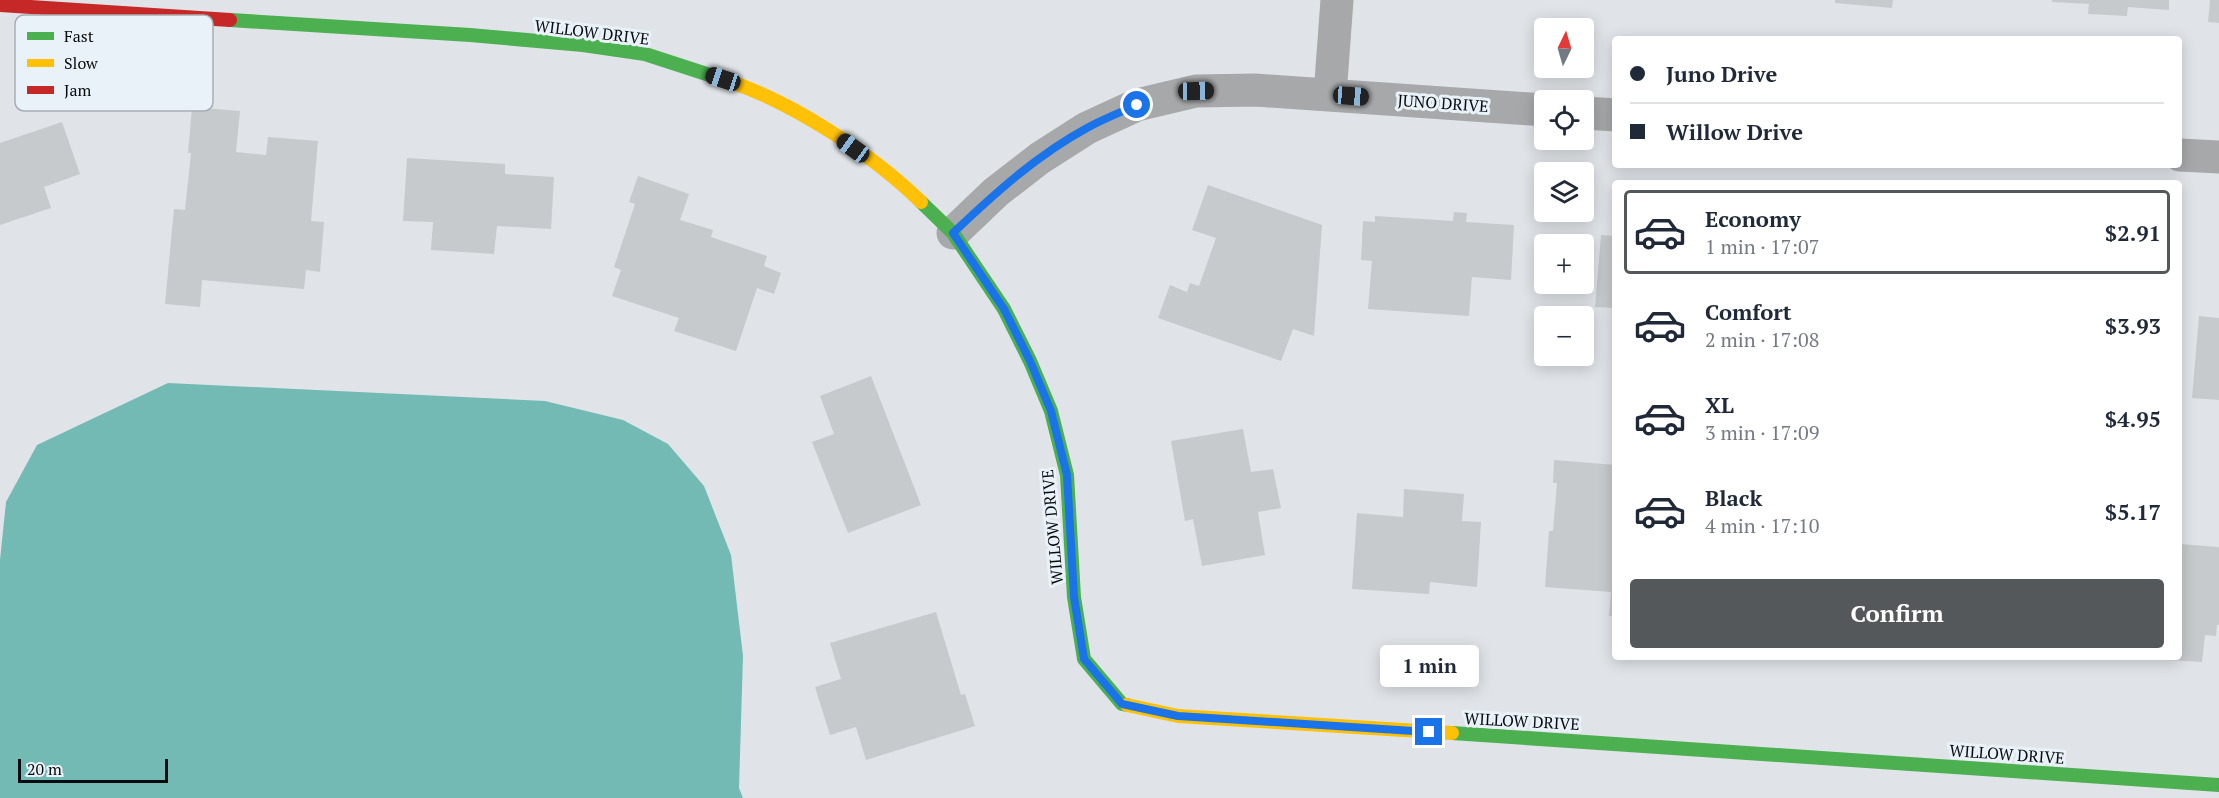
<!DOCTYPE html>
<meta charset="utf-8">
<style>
:root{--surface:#fff;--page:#f6f6f7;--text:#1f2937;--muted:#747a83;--line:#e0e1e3;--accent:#54585a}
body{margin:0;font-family:"PT Serif",serif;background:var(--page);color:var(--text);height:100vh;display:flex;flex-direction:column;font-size:22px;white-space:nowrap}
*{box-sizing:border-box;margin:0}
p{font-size:20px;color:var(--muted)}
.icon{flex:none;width:33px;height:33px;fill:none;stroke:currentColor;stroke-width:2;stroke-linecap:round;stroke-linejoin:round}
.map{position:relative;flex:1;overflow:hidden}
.side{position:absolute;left:1612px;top:180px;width:570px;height:480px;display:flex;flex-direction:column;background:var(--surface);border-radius:6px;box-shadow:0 3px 15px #0003}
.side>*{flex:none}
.top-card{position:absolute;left:1612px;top:36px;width:570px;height:132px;border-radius:6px;box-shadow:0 3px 15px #0003;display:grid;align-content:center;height:132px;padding:0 18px;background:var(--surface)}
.needle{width:39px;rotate:5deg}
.tools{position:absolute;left:1534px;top:18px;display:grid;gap:12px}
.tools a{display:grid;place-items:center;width:60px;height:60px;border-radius:6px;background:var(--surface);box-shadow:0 3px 15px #0003;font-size:30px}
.scale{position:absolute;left:18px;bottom:15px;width:150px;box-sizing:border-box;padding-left:6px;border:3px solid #090c0e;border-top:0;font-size:16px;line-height:21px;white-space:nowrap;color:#090c0e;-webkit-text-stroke:4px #eaf2f9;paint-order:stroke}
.end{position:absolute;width:27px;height:27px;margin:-14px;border:8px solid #1a73e8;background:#fff;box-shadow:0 0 0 3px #fff}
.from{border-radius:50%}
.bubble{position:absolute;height:42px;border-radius:6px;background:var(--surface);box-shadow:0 3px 15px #0003;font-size:20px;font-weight:600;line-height:42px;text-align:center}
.car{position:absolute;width:18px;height:36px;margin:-18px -9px;border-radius:8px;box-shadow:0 0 4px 2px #0007;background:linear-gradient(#222 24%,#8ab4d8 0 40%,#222 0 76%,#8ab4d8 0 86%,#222 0)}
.top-card b{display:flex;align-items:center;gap:21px;height:57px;font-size:22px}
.top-card b+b{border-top:2px solid var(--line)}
.top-card i{width:15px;height:15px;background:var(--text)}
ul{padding:10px 0 0;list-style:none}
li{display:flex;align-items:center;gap:18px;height:84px;margin:0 12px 9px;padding:0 6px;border:3px solid transparent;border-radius:6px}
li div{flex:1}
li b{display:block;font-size:22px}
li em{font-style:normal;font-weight:600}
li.on{border-color:var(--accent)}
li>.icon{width:54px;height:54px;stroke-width:1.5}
.action{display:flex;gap:12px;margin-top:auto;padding:12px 18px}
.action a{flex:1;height:69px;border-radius:6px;background:var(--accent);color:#fff;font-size:24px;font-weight:600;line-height:69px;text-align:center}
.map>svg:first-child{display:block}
</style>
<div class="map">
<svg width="2219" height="798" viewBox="0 0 2219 798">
<rect width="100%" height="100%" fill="#e0e4e8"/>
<path fill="#73bab4" d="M168 383 545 401 623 420 668 444 704 486 731 555 743 656 739 788 743 798H0V560L6 502 37 445Z"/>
<path fill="#c6cacc" d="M1835 0H1893L1892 8 1835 3Z
M2052 0H2169V10L2128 7 2127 16 2088 14 2089 4 2052 2Z
M2210 0H2219V23L2208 22Z
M192 107 240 111 236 152 266 155 268 137 318 141 311 221 324 222 320 272 306 270 304 289 202 280 200 307 165 304 174 209 185 210 191 153H188Z
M62 122 80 174 44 187 51 208 0 225V143Z
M407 158 505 164V174L554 177 551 229 497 226 494 254 431 250 433 222 403 221Z
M638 176 689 194 680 220 713 230 711 237 767 256 764 266 781 273 774 294 757 288 736 351 674 331 679 318 612 296 621 270 614 267 635 204 629 202Z
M1208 185 1322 225 1314 336 1293 329 1281 361 1158 318 1170 285 1187 292 1190 283 1199 286 1216 238 1192 230Z
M1454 212 1467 213 1466 222 1514 225 1511 280 1472 277 1469 316 1368 309 1372 261 1361 260 1363 221 1375 222V216L1453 221Z
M1601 235 1616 236V308L1595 307Z
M2199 316 2219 318V400L2192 398Z
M871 376 921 505 848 533 812 442 834 434 820 396Z
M1243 429 1251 472 1273 469 1281 508 1258 512 1265 555 1202 566 1193 519 1185 521 1171 441Z
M1554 460 1616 465V616H1609L1611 592 1545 587 1549 531H1553L1557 483H1553Z
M1404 489 1464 494 1462 521 1481 522 1477 587 1430 582 1429 594 1352 589 1357 513 1403 517Z
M2180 544 2219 547V625H2217L2216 636 2205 635 2202 662 2154 659 2155 657H2180Z
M936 612 961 695 965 694 975 726 866 760 856 727 830 735 815 687 841 679 830 643Z"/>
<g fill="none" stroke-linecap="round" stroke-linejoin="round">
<path stroke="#a6a8a9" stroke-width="33" d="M1330 95 1337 0
M1584 113 1616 115
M2180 155 2219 157
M953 233 996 192 1040 158 1087 128 1137 105 1196 91 1255 90 1545 110"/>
<path stroke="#4caf50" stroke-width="14" d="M230 20 470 35 583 45 645 54 725 80
M921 202 953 233 1004 309 1030 361 1051 411 1067 475 1074 597 1084 659 1122 704 1127 705
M1452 733 2219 785"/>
<path stroke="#ffc107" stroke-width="14" d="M725 80C791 101 872 154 921 202
M1127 705 1178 716 1452 733"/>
<path stroke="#c62828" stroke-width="14" d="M0 5 230 20"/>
</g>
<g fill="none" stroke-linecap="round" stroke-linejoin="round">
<path stroke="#1a73e8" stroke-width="8" d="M1137 105C1121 112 1103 119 1087 128 1037 155 994 194 953 233L1004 309 1030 361 1051 411 1067 475 1074 597 1084 659 1122 704 1178 716 1429 732"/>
</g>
<g text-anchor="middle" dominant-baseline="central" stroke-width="6" stroke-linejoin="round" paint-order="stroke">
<g font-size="16" fill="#090c0e" stroke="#eaf2f9">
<text transform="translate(592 32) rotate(7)">WILLOW DRIVE</text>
<text transform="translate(1443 103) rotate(4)">JUNO DRIVE</text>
<text transform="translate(1052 527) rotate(-95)">WILLOW DRIVE</text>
<text transform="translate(1522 721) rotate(3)">WILLOW DRIVE</text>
<text transform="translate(2007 754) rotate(4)">WILLOW DRIVE</text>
</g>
</g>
<rect x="15" y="15" width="198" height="96" rx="9" fill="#eaf2f9" stroke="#a6adb2" stroke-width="1.5"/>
<rect x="27" y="32" width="27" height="8" fill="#4caf50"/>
<rect x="27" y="59" width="27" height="8" fill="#ffc107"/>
<rect x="27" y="86" width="27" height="8" fill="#c62828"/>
<g font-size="16" fill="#090c0e">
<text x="64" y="42">Fast</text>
<text x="64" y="69">Slow</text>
<text x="64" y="96">Jam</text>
</g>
</svg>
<div class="tools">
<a><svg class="needle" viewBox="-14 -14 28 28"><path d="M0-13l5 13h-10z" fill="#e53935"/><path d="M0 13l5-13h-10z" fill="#747a83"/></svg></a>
<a><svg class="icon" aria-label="locate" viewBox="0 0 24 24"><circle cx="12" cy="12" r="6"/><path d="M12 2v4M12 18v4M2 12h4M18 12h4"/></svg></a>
<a><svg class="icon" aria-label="layers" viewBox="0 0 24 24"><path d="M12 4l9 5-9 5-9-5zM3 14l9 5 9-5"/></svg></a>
<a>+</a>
<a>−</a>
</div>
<div class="scale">20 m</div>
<i class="end from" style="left:1137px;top:105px"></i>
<i class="end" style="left:1429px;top:732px"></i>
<div class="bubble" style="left:1380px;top:645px;width:99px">1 min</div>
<i class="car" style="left:723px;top:79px;rotate:288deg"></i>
<i class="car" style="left:1196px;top:91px;rotate:89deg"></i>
<i class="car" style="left:1351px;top:96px;rotate:94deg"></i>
<i class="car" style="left:853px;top:148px;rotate:306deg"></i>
<div class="top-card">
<b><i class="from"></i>Juno Drive</b>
<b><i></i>Willow Drive</b>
</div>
<section class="side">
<ul>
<li class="on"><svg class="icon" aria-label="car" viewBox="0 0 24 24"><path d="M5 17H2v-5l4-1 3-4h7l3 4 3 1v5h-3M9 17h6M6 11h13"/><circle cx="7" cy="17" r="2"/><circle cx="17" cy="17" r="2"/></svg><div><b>Economy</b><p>1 min · 17:07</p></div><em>$2.91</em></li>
<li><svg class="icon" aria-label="car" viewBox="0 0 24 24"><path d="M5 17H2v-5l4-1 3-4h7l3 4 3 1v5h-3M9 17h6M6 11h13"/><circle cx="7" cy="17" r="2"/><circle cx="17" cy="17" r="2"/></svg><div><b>Comfort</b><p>2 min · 17:08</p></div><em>$3.93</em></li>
<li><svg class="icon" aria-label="car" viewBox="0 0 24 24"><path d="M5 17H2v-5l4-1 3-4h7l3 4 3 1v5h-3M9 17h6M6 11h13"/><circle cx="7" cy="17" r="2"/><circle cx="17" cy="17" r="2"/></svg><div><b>XL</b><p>3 min · 17:09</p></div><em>$4.95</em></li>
<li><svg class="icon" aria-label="car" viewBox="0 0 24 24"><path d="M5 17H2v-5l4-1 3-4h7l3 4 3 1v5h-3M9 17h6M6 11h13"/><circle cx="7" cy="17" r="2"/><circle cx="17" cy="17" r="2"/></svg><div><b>Black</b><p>4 min · 17:10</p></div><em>$5.17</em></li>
</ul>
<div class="action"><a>Confirm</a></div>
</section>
</div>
